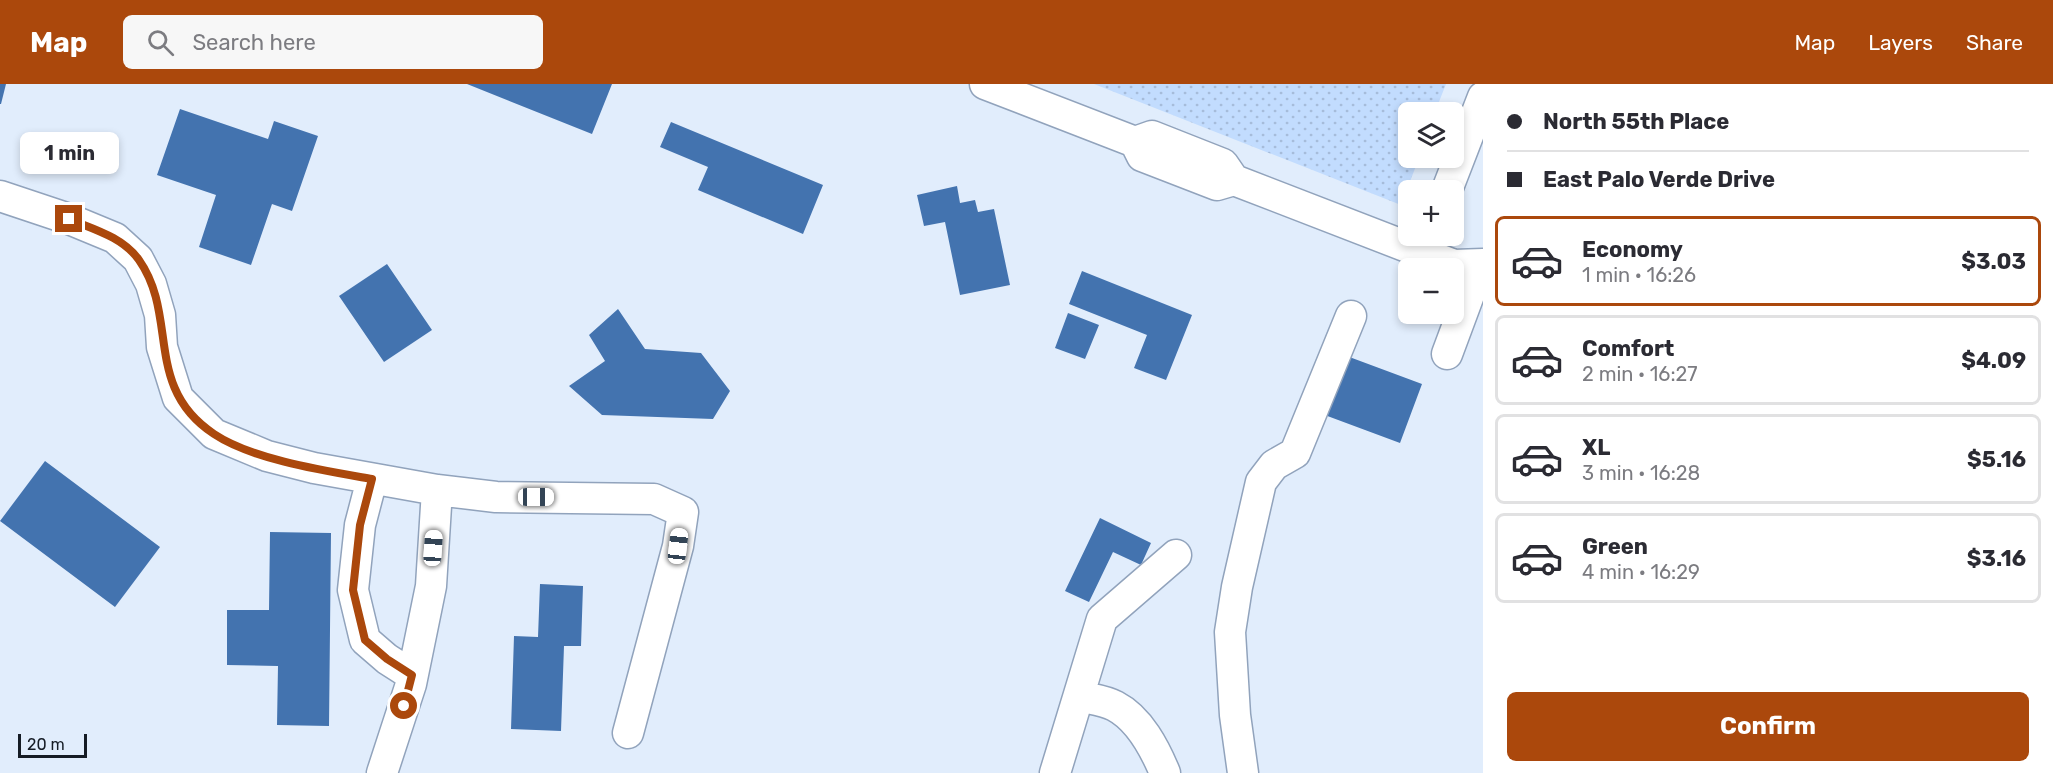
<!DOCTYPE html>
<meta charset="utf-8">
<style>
:root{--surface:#fff;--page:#f7f7f7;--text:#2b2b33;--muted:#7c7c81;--line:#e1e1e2;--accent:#ab480c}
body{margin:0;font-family:Rubik,sans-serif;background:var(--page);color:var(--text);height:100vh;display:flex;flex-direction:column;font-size:22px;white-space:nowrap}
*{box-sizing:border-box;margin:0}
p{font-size:20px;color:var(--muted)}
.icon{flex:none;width:33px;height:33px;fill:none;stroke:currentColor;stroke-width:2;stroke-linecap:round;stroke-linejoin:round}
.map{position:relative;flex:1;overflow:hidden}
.drawer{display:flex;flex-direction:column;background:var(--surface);width:570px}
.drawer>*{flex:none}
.hud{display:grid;align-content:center;height:132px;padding:0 24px;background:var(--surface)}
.fabs{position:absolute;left:1398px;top:18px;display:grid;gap:12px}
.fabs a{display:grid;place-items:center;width:66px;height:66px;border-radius:9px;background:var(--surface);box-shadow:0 3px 9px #0003;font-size:30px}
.scale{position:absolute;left:18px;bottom:15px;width:69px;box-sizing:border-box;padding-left:6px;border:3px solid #151c25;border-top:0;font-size:16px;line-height:21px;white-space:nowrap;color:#151c25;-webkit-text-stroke:4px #e1edfc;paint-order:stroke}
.end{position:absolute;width:27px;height:27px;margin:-14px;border:8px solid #ab480c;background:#fff;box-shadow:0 0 0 3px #fff}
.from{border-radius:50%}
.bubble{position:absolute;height:42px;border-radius:9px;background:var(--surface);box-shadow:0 3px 9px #0003;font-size:20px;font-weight:700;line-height:42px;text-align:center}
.car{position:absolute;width:18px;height:36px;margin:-18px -9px;border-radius:8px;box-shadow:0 0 4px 2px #0007;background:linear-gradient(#fff 24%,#345 0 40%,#fff 0 76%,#345 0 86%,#fff 0)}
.hud b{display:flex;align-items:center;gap:21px;height:57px;font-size:22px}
.hud b+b{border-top:2px solid var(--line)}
.hud i{width:15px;height:15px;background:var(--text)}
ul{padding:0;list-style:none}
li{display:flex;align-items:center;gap:18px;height:90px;margin:0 12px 9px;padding:0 12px;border:3px solid var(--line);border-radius:9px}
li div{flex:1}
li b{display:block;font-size:22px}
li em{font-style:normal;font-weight:700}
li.active{border-color:var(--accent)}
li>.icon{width:54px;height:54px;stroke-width:1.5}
.button{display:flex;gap:12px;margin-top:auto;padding:12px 24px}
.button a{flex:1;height:69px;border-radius:9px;background:var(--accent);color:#fff;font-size:24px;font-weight:700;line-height:69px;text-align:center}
header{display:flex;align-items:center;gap:36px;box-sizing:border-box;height:84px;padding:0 30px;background:var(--accent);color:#fff}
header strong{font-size:28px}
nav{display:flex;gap:33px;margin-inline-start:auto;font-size:21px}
.search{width:420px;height:54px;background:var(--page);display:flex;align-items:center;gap:15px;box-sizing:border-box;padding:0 21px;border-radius:9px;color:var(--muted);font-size:22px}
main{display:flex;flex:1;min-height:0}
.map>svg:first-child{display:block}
</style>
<header>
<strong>Map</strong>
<div class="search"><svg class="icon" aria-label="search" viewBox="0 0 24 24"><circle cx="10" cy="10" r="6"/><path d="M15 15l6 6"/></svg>Search here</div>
<nav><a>Map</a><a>Layers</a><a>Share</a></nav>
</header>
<main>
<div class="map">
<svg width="1483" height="689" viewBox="0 0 1483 689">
<defs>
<pattern id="grass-dots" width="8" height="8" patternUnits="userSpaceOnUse" patternTransform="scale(1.5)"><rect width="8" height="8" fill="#c2dcfe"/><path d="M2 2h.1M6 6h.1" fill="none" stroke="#a6bcda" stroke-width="1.8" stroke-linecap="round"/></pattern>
</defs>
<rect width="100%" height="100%" fill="#e1edfc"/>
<path fill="url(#grass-dots)" d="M1094 0H1446L1435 28H1408V74H1419L1401 121Z"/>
<path fill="#4373af" d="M0 0H6L1 20H0Z
M467 0H612L592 50Z
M180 25 268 55 274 37 318 52 292 127 272 120 251 181 199 163 216 111 157 91Z
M671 38 823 101 803 150 698 106 708 83 660 63Z
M957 102 960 119 975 116 978 128 994 125 1010 201 960 211 945 138 924 142 917 111Z
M387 180 432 246 384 278 339 212Z
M1082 187 1192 231 1166 296 1134 284 1147 251 1069 220Z
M618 225 645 265 701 269 730 307 713 335 602 331 569 302 605 277 589 251Z
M1068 229 1099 241 1085 275 1055 264Z
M1344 271 1422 300 1400 359 1322 330Z
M45 377 160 463 115 523 0 437Z
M1100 434 1151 459 1141 481 1113 468 1089 518 1065 507Z
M270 448 331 449 329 642 277 641 278 582 227 581V526H269Z
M540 500 583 502 581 562H564L561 647 511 645 514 552 538 553Z"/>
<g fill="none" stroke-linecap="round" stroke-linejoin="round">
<g stroke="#91a3bc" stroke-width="33">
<path id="minor" d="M985 0 1135 58 1152 52 1223 80 1234 96 1454 181 1483 180
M1135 58 1142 72 1217 101 1234 96
M1447 106 1483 13
M0 112 69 135 115 154 138 175 151 200 160 231 162 263 178 314 214 350 267 372 314 384 437 406 496 413 654 415 683 428 678 462 628 649
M1447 270 1473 200
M372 395 360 441 353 506 365 556 387 575 412 591
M1079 612C1090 615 1104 616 1115 622 1140 635 1155 665 1165 689
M382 689 411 600 431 502 437 406
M1055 689 1102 535 1176 471
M1243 689 1235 631 1230 548 1237 503 1261 398 1274 381 1295 369 1351 232"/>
</g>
<use href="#minor" stroke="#fff" stroke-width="30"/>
</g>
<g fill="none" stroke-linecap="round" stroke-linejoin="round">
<path stroke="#ab480c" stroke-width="8" d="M69 135C93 145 123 153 139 176 179 233 143 303 214 350 253 376 326 387 372 395L360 441 353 506 365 556 387 575 412 591 404 622"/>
</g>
</svg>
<div class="fabs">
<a><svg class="icon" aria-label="layers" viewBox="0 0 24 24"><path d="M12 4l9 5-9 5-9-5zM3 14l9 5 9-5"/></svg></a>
<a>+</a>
<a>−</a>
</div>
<div class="scale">20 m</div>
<i class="end from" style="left:404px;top:622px"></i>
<i class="end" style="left:69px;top:135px"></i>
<div class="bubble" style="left:20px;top:48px;width:99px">1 min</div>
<i class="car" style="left:536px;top:413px;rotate:90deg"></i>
<i class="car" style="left:678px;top:462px;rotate:7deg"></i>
<i class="car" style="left:433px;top:464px;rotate:4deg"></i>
</div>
<section class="drawer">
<div class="hud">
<b><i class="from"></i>North 55th Place</b>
<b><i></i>East Palo Verde Drive</b>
</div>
<ul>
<li class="active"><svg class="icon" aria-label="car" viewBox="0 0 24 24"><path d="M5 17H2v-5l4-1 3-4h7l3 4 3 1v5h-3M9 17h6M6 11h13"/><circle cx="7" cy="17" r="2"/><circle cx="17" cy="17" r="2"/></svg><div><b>Economy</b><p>1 min · 16:26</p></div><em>$3.03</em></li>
<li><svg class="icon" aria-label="car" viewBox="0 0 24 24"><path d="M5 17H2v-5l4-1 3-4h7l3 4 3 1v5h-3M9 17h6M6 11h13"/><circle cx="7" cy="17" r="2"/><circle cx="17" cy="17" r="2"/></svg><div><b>Comfort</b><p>2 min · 16:27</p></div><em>$4.09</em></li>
<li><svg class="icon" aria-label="car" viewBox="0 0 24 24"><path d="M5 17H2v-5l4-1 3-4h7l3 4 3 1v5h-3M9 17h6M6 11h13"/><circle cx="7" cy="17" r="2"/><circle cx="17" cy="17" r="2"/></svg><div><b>XL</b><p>3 min · 16:28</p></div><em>$5.16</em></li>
<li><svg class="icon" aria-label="car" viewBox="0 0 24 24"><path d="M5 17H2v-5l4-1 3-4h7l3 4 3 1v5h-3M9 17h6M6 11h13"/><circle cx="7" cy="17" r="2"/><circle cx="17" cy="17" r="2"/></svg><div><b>Green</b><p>4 min · 16:29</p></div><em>$3.16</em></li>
</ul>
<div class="button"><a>Confirm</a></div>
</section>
</main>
